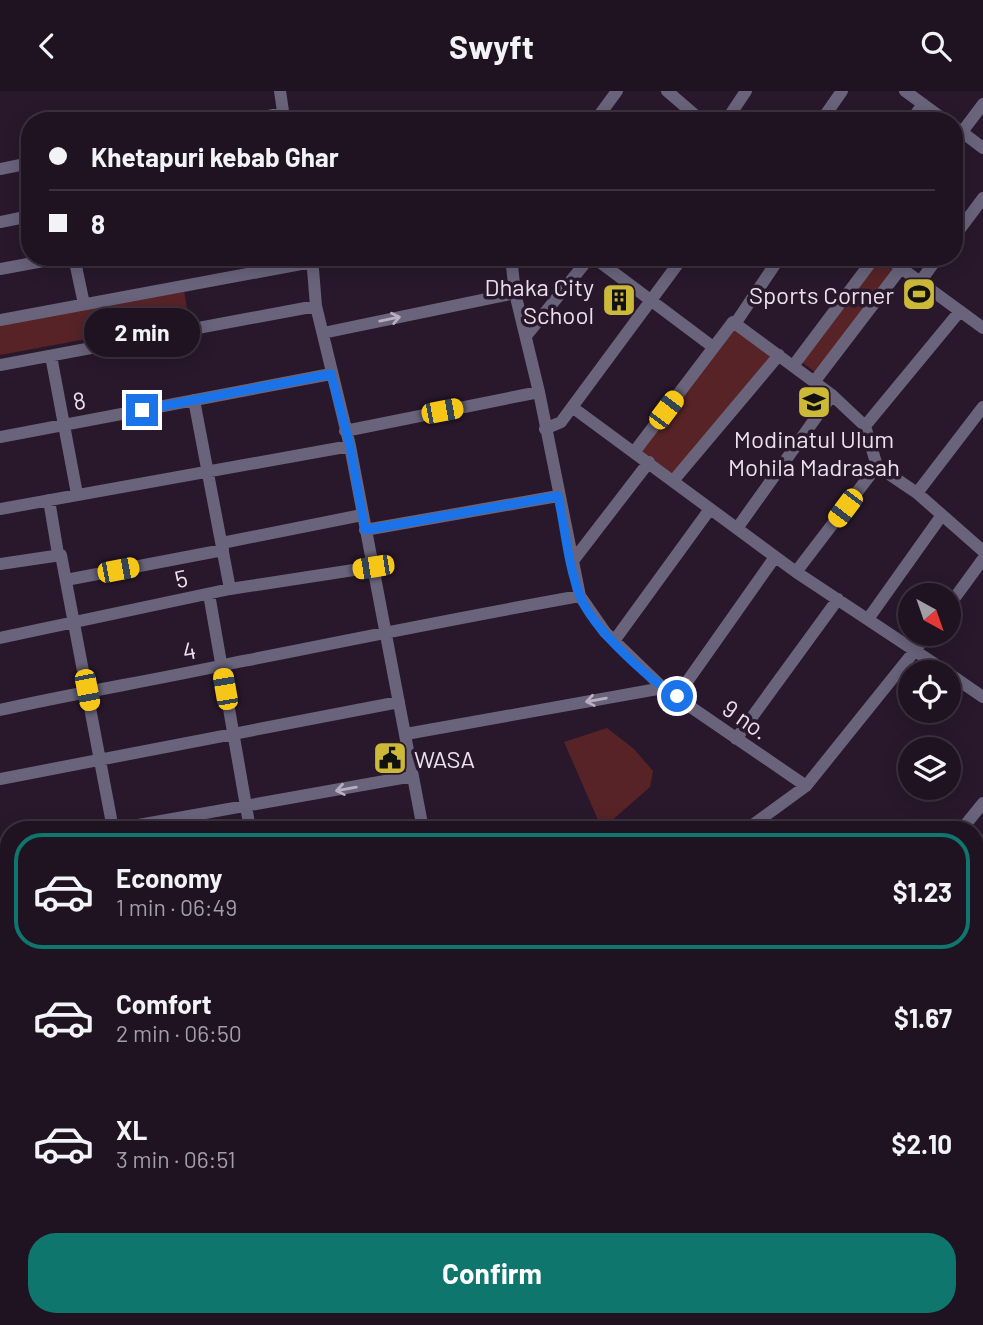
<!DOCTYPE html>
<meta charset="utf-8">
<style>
:root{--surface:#1f1221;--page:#2c202e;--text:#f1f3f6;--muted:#a19ea5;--line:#3c323f;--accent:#0f766e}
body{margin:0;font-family:Barlow,sans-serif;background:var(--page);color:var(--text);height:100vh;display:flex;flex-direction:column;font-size:26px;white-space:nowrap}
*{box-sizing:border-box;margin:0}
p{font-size:23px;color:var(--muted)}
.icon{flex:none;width:38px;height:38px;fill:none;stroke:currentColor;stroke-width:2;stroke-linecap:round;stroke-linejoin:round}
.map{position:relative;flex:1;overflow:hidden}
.details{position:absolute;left:0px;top:730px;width:984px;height:506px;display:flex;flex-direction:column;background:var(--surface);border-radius:28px 28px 0 0;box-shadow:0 4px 18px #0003,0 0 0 2px var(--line)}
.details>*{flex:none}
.hud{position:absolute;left:21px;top:21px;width:942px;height:154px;border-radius:28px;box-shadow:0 4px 18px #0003,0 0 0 2px var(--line);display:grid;align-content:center;height:154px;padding:0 28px;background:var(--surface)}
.needle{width:46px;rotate:140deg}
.tools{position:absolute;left:898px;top:492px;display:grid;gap:14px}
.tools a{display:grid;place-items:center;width:63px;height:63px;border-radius:50%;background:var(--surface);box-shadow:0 4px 18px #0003,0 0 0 2px var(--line);font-size:35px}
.end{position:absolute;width:32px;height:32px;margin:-16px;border:9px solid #1a73e8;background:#fff;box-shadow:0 0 0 4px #fff}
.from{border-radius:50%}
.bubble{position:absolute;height:49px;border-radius:24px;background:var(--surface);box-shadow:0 4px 18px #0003,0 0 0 2px var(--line);font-size:23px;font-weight:700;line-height:49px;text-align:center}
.car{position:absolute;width:21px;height:42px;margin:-21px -10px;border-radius:9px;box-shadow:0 0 5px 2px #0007;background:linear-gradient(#f5c518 24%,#345 0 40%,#f5c518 0 76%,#345 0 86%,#f5c518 0)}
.hud b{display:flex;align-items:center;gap:24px;height:66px;font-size:26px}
.hud b+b{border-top:2px solid var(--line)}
.hud i{width:18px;height:18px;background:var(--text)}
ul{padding:12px 0 0;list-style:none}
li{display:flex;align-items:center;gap:21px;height:116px;margin:0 14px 10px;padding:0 14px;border:4px solid transparent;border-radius:28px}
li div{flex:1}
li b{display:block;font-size:26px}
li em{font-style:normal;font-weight:700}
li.selected{border-color:var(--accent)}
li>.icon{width:63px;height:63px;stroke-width:1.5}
.primary-button{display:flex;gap:14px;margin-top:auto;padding:14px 28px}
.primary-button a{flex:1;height:80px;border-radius:28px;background:var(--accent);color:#fff;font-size:28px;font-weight:700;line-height:80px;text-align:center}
header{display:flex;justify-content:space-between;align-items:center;height:91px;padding:0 28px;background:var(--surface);font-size:32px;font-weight:700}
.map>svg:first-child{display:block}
</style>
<header><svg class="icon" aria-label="back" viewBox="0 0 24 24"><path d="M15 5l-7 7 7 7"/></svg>Swyft<svg class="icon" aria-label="search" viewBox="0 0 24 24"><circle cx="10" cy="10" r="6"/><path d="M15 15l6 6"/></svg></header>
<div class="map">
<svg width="983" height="1234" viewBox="0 0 983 1234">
<rect width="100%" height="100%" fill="#29182c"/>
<path fill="#572327" d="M878 168 895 181 818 283 800 270Z
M184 200 189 229 0 264V234Z
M733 237 775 264 668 391 635 367Z
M607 637 634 658 653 680 650 696 602 738 564 651Z"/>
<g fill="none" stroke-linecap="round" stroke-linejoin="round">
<path stroke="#2f416f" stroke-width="3.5" d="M975 804 983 808"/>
<path stroke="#69647c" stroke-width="12" d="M280 0 284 27
M667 0 702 30
M905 0 946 30
M244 30 283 22
M595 30 617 0
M726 30 746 0
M821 30 842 0
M911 30 923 13
M954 35 983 57
M962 41 983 13
M0 78 30 72
M0 131 30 125
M954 146 983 107
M74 166 84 213
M312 166 316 215 350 355 423 738
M511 166 515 202 539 301 580 505 605 541 663 597 806 695
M593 166 713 256
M886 166 983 237
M0 178 65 166
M920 191 938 166
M0 229 312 171
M735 233 780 166
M323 242 515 202
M526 245 590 166
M51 265 77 403
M0 274 316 215
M793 275 875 166
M814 291 901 177
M194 309 230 498
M572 316 796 481 947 581
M865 335 960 220
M545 338 561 331 683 166
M345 340 539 301
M0 346 331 283
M635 360 733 231 832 304 865 335 877 375 917 402 983 460
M673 390 779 264
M917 402 983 316
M49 409 58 463
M0 418 350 355
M738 436 832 304
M365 439 558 405
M222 452 362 424
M572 471 649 371
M0 473 61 464 113 738
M796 481 877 375
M66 489 223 459
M209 503 250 738
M948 516 983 468
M868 528 942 424
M0 547 230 498 373 476
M614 550 710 418
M948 582 983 606
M677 605 775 466
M0 619C75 602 150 590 224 574 343 550 461 526 580 505
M406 643 663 597
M736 648 838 508
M0 688 399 611
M116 738 413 685
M747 738 806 695 929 542
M962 738 983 712
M0 761 9 759
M0 840 9 838
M0 873 9 894
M0 912 9 902
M0 964 9 974
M975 1029 983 1022
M975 1101 983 1089
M975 1121 983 1127
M0 1153 9 1155
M975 1216 983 1205
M772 1227H781
M861 1227 869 1234
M123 1234 129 1227
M260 1234 269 1227
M688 1234 698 1227
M960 1234 966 1227"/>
</g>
<defs><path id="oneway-shaft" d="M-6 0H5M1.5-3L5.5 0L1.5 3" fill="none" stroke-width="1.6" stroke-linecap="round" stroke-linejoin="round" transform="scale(1.75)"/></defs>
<g stroke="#b8aec0">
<use href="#oneway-shaft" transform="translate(390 228) rotate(-12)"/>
<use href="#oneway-shaft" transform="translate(596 609) rotate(170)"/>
<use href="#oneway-shaft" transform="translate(346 698) rotate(170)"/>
</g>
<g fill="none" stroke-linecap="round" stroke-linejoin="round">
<path stroke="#1a73e8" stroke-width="9" d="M142 319 331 283 350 355 365 439 558 405C565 437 568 475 580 505 593 538 647 587 677 605"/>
</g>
<defs>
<g id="stadium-square" transform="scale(1.75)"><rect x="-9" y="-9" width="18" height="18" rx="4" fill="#ccb938" stroke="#29182c"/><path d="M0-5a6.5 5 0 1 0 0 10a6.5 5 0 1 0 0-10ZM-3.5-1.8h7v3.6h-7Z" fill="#111"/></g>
<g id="building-square" transform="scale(1.75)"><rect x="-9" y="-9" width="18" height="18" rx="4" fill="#ccb938" stroke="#29182c"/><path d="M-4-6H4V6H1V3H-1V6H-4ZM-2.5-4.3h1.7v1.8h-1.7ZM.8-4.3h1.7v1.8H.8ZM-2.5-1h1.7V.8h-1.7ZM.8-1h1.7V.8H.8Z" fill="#111"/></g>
<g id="university-square" transform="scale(1.75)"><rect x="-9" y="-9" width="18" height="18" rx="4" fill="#ccb938" stroke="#29182c"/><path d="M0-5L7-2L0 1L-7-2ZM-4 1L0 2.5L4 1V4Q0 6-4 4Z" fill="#111"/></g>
<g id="civic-square" transform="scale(1.75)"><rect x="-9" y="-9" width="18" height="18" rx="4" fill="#ccb938" stroke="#29182c"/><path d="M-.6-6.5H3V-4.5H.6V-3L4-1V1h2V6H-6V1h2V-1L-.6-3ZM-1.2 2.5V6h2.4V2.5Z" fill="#111"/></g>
</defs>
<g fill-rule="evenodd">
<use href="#stadium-square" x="919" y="203"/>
<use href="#building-square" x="619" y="209"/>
<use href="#university-square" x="814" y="311"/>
<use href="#civic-square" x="390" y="667"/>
</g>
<g text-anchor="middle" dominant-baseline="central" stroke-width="7" stroke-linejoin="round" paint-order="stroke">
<g font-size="24" fill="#ece0ed" stroke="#29182c" text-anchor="end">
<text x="594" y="195">Dhaka City<tspan x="594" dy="28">School</tspan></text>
<text x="894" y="203">Sports Corner</text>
<text x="814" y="347" text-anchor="middle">Modinatul Ulum<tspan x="814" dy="28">Mohila Madrasah</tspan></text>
<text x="414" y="667" text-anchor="start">WASA</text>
</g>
<g font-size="24" fill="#ece0ed" stroke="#29182c">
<text transform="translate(79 309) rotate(-11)">8</text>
<text transform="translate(181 487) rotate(-12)">5</text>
<text transform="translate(189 559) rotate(-10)">4</text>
<text transform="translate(746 628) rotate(35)">9 no.</text>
</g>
</g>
</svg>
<div class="tools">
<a><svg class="needle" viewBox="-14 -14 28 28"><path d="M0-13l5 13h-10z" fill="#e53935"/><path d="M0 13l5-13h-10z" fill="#a19ea5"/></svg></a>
<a><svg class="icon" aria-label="locate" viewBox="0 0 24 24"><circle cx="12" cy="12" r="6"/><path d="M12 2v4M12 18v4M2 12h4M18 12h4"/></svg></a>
<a><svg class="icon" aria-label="layers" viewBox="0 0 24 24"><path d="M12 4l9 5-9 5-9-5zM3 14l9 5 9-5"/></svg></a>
</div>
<i class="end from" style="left:677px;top:605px"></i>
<i class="end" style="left:142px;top:319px"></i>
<div class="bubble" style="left:84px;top:217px;width:116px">2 min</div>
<i class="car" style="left:666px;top:319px;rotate:37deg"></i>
<i class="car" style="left:442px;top:320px;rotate:79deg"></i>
<i class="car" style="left:845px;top:417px;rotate:217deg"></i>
<i class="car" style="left:373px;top:476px;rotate:261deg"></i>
<i class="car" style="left:118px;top:479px;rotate:79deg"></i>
<i class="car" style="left:225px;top:598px;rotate:350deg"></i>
<i class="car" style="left:87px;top:599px;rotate:169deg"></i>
<div class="hud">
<b><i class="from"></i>Khetapuri kebab Ghar</b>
<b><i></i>8</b>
</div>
<section class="details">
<ul>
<li class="selected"><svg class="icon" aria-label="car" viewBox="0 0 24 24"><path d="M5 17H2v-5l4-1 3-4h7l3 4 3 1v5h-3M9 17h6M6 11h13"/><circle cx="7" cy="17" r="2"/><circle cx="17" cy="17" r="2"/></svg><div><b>Economy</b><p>1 min · 06:49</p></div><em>$1.23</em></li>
<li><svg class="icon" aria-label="car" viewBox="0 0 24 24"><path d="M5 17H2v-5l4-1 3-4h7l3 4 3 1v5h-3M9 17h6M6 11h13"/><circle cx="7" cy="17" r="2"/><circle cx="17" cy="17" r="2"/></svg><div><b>Comfort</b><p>2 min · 06:50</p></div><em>$1.67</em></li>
<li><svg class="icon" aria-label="car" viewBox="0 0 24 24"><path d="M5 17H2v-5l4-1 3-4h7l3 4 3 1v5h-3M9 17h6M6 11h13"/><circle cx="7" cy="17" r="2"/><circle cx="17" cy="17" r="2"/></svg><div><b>XL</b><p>3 min · 06:51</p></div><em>$2.10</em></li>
</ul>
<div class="primary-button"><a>Confirm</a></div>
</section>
</div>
